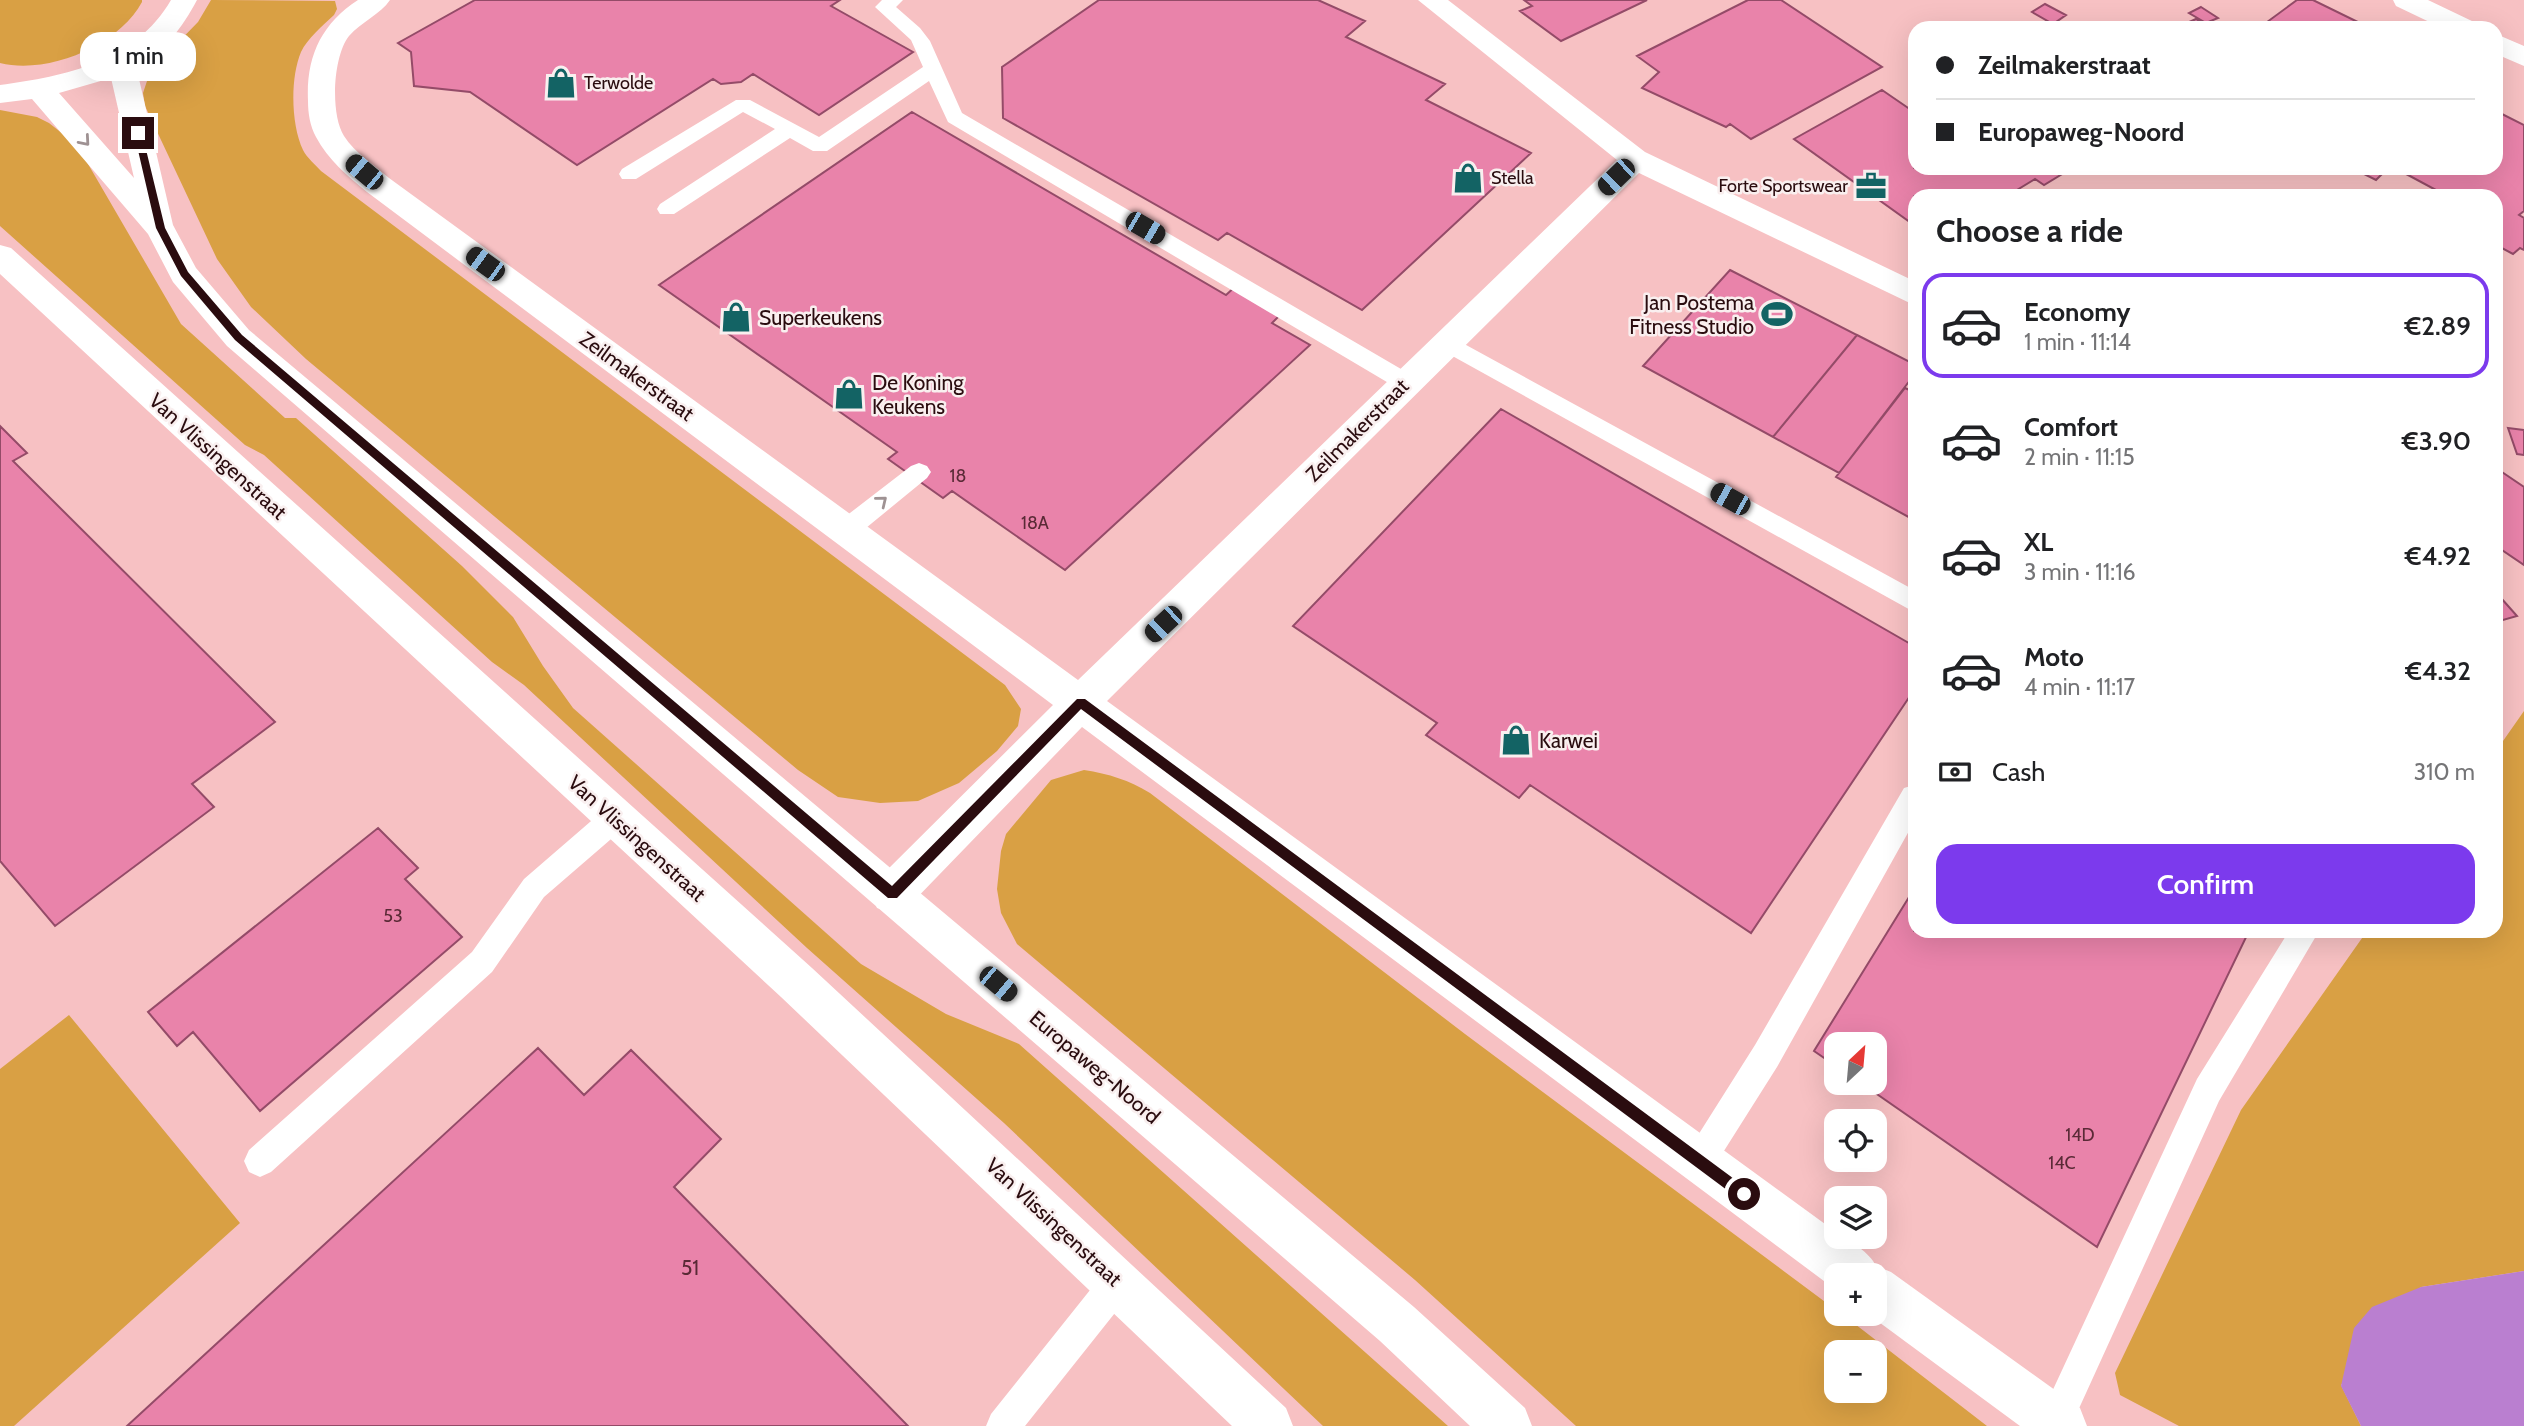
<!DOCTYPE html>
<meta charset="utf-8">
<style>
:root{--surface:#fff;--page:#f2f2f2;--text:#202124;--muted:#757577;--line:#e0e0e0;--accent:#7c3aed}
body{margin:0;font-family:Cabin,sans-serif;background:var(--page);color:var(--text);height:100vh;display:flex;flex-direction:column;font-size:26px;white-space:nowrap}
*{box-sizing:border-box;margin:0}
p{font-size:23px;color:var(--muted)}
.icon{flex:none;width:38px;height:38px;fill:none;stroke:currentColor;stroke-width:2;stroke-linecap:round;stroke-linejoin:round}
.map{position:relative;flex:1;overflow:hidden}
.details{position:absolute;left:1908px;top:189px;width:595px;height:749px;display:flex;flex-direction:column;background:var(--surface);border-radius:21px;box-shadow:0 7px 28px #0002}
.details>*{flex:none}
.guide{position:absolute;left:1908px;top:21px;width:595px;height:154px;border-radius:21px;box-shadow:0 7px 28px #0002;display:grid;align-content:center;height:154px;padding:0 28px;background:var(--surface)}
.needle{width:46px;rotate:26deg}
.controls{position:absolute;left:1824px;top:1032px;display:grid;gap:14px}
.controls a{display:grid;place-items:center;width:63px;height:63px;border-radius:14px;background:var(--surface);box-shadow:0 7px 28px #0002;font-size:35px}
.end{position:absolute;width:32px;height:32px;margin:-16px;border:9px solid #2a0c0f;background:#fff;box-shadow:0 0 0 4px #fff}
.from{border-radius:50%}
.bubble{position:absolute;height:49px;border-radius:21px;background:var(--surface);box-shadow:0 7px 28px #0002;font-size:23px;font-weight:600;line-height:49px;text-align:center}
.car{position:absolute;width:21px;height:42px;margin:-21px -10px;border-radius:9px;box-shadow:0 0 5px 2px #0007;background:linear-gradient(#222 24%,#8ab4d8 0 40%,#222 0 76%,#8ab4d8 0 86%,#222 0)}
.guide b{display:flex;align-items:center;gap:24px;height:66px;font-size:26px}
.guide b+b{border-top:2px solid var(--line)}
.guide i{width:18px;height:18px;background:var(--text)}
ul{padding:0;list-style:none}
li{display:flex;align-items:center;gap:21px;height:105px;margin:0 14px 10px;padding:0 14px;border:4px solid transparent;border-radius:21px}
li div{flex:1}
li b{display:block;font-size:26px}
li em{font-style:normal;font-weight:600}
li.on{border-color:var(--accent)}
li>.icon{width:63px;height:63px;stroke-width:1.5}
h2{padding:0 28px;font-size:32px;line-height:84px}
.pay{display:flex;align-items:center;gap:18px;height:77px;padding:0 28px;font-size:26px}
.pay p{margin-inline-start:auto}
.button{display:flex;gap:14px;margin-top:auto;padding:14px 28px}
.button a{flex:1;height:80px;border-radius:21px;background:var(--accent);color:#fff;font-size:28px;font-weight:600;line-height:80px;text-align:center}
.map>svg:first-child{display:block}
</style>
<div class="map">
<svg width="2524" height="1426" viewBox="0 0 2524 1426">
<rect width="100%" height="100%" fill="#f7c1c3"/>
<path fill="#d9a044" fill-rule="evenodd" d="M0 0H142V2C119 45 49 75 0 63Z
M211 0 335 1 337 9 334 15C323 25 307 39 301 52 290 78 291 125 303 150 307 158 315 164 321 171L1005 685 1021 709 1018 726 997 751 959 783 918 801 880 803 838 797 798 770 306 359 251 307 217 259 145 106 143 93 148 78 162 59 198 22Z
M0 110 37 117 49 123 77 145 181 324 285 418H296L462 566 513 617 543 666 573 708 861 964 946 1014 1019 1044 1448 1426H1323L1004 1123 807 948 524 685 492 662 264 455 245 445 0 226Z
M2524 711V1271L2421 1287 2341 1385 2361 1426H2179L2120 1395 2115 1373 2241 1110 2367 931H2496V751Z
M1084 770C1109 774 1129 780 1150 793L1465 1034 1836 1310V1314H1842L1987 1426H1576L1415 1280 1017 944 1001 913 997 889 1001 851 1006 834 1051 780ZM1836 1353H1874V1391H1836Z
M69 1015 240 1223 14 1426H0V1069Z"/>
<path fill="#ba7fd0" d="M2524 1271V1426H2361L2341 1386 2354 1328 2372 1307 2421 1287Z"/>
<path fill="#e983aa" stroke="#944b68" stroke-width="2" d="M475 0H840L831 6 913 52 819 115 753 74 741 82 721 84 713 79 577 165 470 92 414 86 411 52 398 43Z
M1099 0H1318L1365 21 1346 37 1445 84 1426 100 1531 153 1362 310 1227 233 1218 240 1003 118 1002 67Z
M1524 0H1647L1561 41 1520 11 1532 6Z
M1748 0H1781L1882 67 1751 139 1730 124 1726 127 1642 88 1659 72 1637 56Z
M2297 0H2313L2370 28H2259Z
M2045 4 2066 15 2053 24 2032 12Z
M2201 7 2218 18 2206 23 2189 13Z
M2196 19 2204 24 2195 28H2176Z
M1882 90 1914 112V168H2072L2044 185 2035 179 2007 196H1914V225L1794 139Z
M2496 111 2524 125V211L2519 215 2524 218V250L2520 248 2513 254 2496 245V196H2447L2395 168H2496Z
M912 112 1226 295 1237 285 1283 312 1272 323 1310 345 1065 570 952 491 943 498 888 459 897 452 659 285Z
M2361 168H2379L2385 171 2376 180 2358 171Z
M1730 270 1857 335 1773 437 1643 366Z
M1857 335 1914 364V375L1839 473 1773 437Z
M1905 388 1914 392V520L1836 477Z
M1501 409 1914 646V690L1751 933 1530 785 1519 798 1426 735 1437 723 1293 626Z
M0 426 27 453 13 461 275 722 192 784 214 807 55 926 0 861Z
M2508 428 2524 430V455L2517 454Z
M2496 468 2524 487V565L2496 546Z
M2501 598 2517 616 2496 622V599Z
M378 828 418 868 405 879 462 937 260 1111 193 1032 177 1046 148 1012Z
M1914 889V931H2249L2097 1247 1861 1083H1874V1045H1836V1066L1814 1051Z
M538 1048 584 1095 631 1050 721 1139 674 1187 908 1426H127Z"/>
<g fill="none" stroke-linecap="round" stroke-linejoin="round">
<path fill="#fff" fill-rule="evenodd" d="M882 0H903L896 7 920 28 930 41 962 113 1413 376 1416 382 1413 388 1405 390 1397 388 948 122 929 81 827 151H813L790 138 674 214H660L657 209 660 204 775 129 743 112 636 179H622L619 174 622 169 736 100H750L819 137 923 67 911 40 875 7Z
M1446 334 1914 590V612L1438 348 1435 342 1438 336Z
M919 463 927 466 931 472 927 478 855 537 846 540 837 537 834 530 837 523 911 466Z
M1914 785V822L1777 1067 1710 1173 1699 1178 1688 1173 1683 1162 1688 1151 1755 1045 1904 788Z
M615 806 625 809 629 818 625 827 544 897 492 972 271 1172 260 1177 249 1172 244 1161 249 1150 472 952 524 879 605 809Z
M2289 931H2319L2219 1101 2071 1426H2041L2039 1421 2044 1409 2197 1079Z
M1118 1266 1130 1270 1134 1282 1130 1294 1025 1426H986L991 1414 1106 1270Z"/>
<path fill="#fff" fill-rule="evenodd" d="M358 0H390C381 14 361 22 349 36 333 56 330 114 344 136 355 153 374 165 389 178L1078 680 1617 160 1418 0H1448L1645 152 1914 281V305L1639 173 1107 701 1836 1232V1237C1848 1237 1871 1254 1876 1266L1891 1272 2080 1408 2087 1426H2020L1868 1314H1874V1276H1836V1290L1082 727 907 908 892 913 877 908 871 894 877 880 1053 705 367 192C348 176 328 160 316 137 310 126 308 113 308 101 306 57 321 24 358 0Z
M2393 0H2428L2474 22 2478 28H2442L2396 6Z
M2496 34 2524 46V66L2496 54Z
M0 245 11 248 812 968 1286 1408 1293 1426H1232L781 997 0 274Z"/>
<path fill="#fff" fill-rule="evenodd" d="M171 0H197C182 28 165 51 136 66L173 225 196 268 249 330 1414 1307 1525 1408 1532 1426H1470L1380 1341 227 346 173 282 148 234 32 99 0 103V85C66 76 135 62 171 0ZM111 78 134 178 59 93Z"/>
</g>
<defs><path id="oneway-chevron" d="M-2-3.5L2.5 0L-2 3.5" fill="none" stroke-width="1.6" stroke-linecap="round" stroke-linejoin="round" transform="scale(1.75)"/></defs>
<g stroke="#9f9293">
<use href="#oneway-chevron" transform="translate(85 141) rotate(49)"/>
<use href="#oneway-chevron" transform="translate(882 501) rotate(-39)"/>
</g>
<path fill="#2a0c0f" d="M138 131 142 133 165 228 188 272 242 335 892 886 1077 699H1085L1749 1190V1199H1739L1081 709 897 898H888L235 340 181 276 156 228 134 133Z"/>
<defs>
<g id="shop-bare" transform="scale(2.415)"><path d="M-5-2.5h2.3a2.7 3.5 0 0 1 5.4 0H5L5.5 6h-11ZM-1.5-2.5h3a1.5 2.3 0 0 0-3 0Z" fill="#136364" stroke="#f9efef" stroke-width="2.5" paint-order="stroke"/></g>
<g id="office-bare" transform="scale(2.415)"><path d="M-6-3h4V-5.5h4V-3h4V5H-6ZM-1-4.5V-3h2v-1.5ZM-6 0V1H6V0Z" fill="#136364" stroke="#f9efef" stroke-width="2.5" paint-order="stroke"/></g>
<g id="stadium-bare" transform="scale(2.415)"><path d="M0-5a6.5 5 0 1 0 0 10a6.5 5 0 1 0 0-10ZM-3.5-1.8h7v3.6h-7Z" fill="#136364" stroke="#f9efef" stroke-width="2.5" paint-order="stroke"/></g>
</defs>
<g fill-rule="evenodd">
<use href="#shop-bare" x="561" y="83"/>
<use href="#shop-bare" x="1468" y="178"/>
<use href="#office-bare" x="1871" y="186"/>
<use href="#stadium-bare" x="1777" y="314"/>
<use href="#shop-bare" x="736" y="317"/>
<use href="#shop-bare" x="849" y="394"/>
<use href="#shop-bare" x="1516" y="740"/>
</g>
<g text-anchor="middle" dominant-baseline="central" stroke-width="5" stroke-linejoin="round" paint-order="stroke">
<g font-size="18" fill="#2a0c0f" stroke="#f9efef" text-anchor="start">
<text x="584" y="83">Terwolde</text>
<text x="1491" y="178">Stella</text>
<text x="1848" y="186" text-anchor="end">Forte Sportswear</text>
</g>
<g font-size="18" fill="#5a2a36">
<text x="958" y="476">18</text>
<text x="1035" y="523">18A</text>
<text x="393" y="916">53</text>
<text x="2080" y="1135">14D</text>
<text x="2062" y="1163">14C</text>
</g>
<g font-size="21" fill="#2a0c0f" stroke="#f9efef" text-anchor="start">
<text x="1754" y="302" text-anchor="end">Jan Postema<tspan x="1754" dy="24">Fitness Studio</tspan></text>
<text x="759" y="317">Superkeukens</text>
<text x="872" y="382">De Koning<tspan x="872" dy="24">Keukens</tspan></text>
<text x="1539" y="740">Karwei</text>
</g>
<g font-size="21" fill="#2a0c0f" stroke="#f9efef">
<text transform="translate(637 376) rotate(36)">Zeilmakerstraat</text>
<text transform="translate(1357 430) rotate(-45)">Zeilmakerstraat</text>
<text transform="translate(218 456) rotate(42)">Van Vlissingenstraat</text>
<text transform="translate(637 838) rotate(42)">Van Vlissingenstraat</text>
<text transform="translate(1095 1067) rotate(40)">Europaweg-Noord</text>
<text transform="translate(1054 1222) rotate(43)">Van Vlissingenstraat</text>
</g>
<g font-size="21" fill="#5a2a36">
<text x="690" y="1267">51</text>
</g>
</g>
</svg>
<div class="controls">
<a><svg class="needle" viewBox="-14 -14 28 28"><path d="M0-13l5 13h-10z" fill="#e53935"/><path d="M0 13l5-13h-10z" fill="#757577"/></svg></a>
<a><svg class="icon" aria-label="locate" viewBox="0 0 24 24"><circle cx="12" cy="12" r="6"/><path d="M12 2v4M12 18v4M2 12h4M18 12h4"/></svg></a>
<a><svg class="icon" aria-label="layers" viewBox="0 0 24 24"><path d="M12 4l9 5-9 5-9-5zM3 14l9 5 9-5"/></svg></a>
<a>+</a>
<a>−</a>
</div>
<i class="end from" style="left:1744px;top:1194px"></i>
<i class="end" style="left:138px;top:133px"></i>
<div class="bubble" style="left:80px;top:32px;width:116px">1 min</div>
<i class="car" style="left:364px;top:172px;rotate:310deg"></i>
<i class="car" style="left:1616px;top:177px;rotate:226deg"></i>
<i class="car" style="left:1145px;top:228px;rotate:120deg"></i>
<i class="car" style="left:485px;top:264px;rotate:306deg"></i>
<i class="car" style="left:1730px;top:499px;rotate:299deg"></i>
<i class="car" style="left:1163px;top:624px;rotate:227deg"></i>
<i class="car" style="left:998px;top:984px;rotate:130deg"></i>
<div class="guide">
<b><i class="from"></i>Zeilmakerstraat</b>
<b><i></i>Europaweg-Noord</b>
</div>
<section class="details">
<h2>Choose a ride</h2>
<ul>
<li class="on"><svg class="icon" aria-label="car" viewBox="0 0 24 24"><path d="M5 17H2v-5l4-1 3-4h7l3 4 3 1v5h-3M9 17h6M6 11h13"/><circle cx="7" cy="17" r="2"/><circle cx="17" cy="17" r="2"/></svg><div><b>Economy</b><p>1 min · 11:14</p></div><em>€2.89</em></li>
<li><svg class="icon" aria-label="car" viewBox="0 0 24 24"><path d="M5 17H2v-5l4-1 3-4h7l3 4 3 1v5h-3M9 17h6M6 11h13"/><circle cx="7" cy="17" r="2"/><circle cx="17" cy="17" r="2"/></svg><div><b>Comfort</b><p>2 min · 11:15</p></div><em>€3.90</em></li>
<li><svg class="icon" aria-label="car" viewBox="0 0 24 24"><path d="M5 17H2v-5l4-1 3-4h7l3 4 3 1v5h-3M9 17h6M6 11h13"/><circle cx="7" cy="17" r="2"/><circle cx="17" cy="17" r="2"/></svg><div><b>XL</b><p>3 min · 11:16</p></div><em>€4.92</em></li>
<li><svg class="icon" aria-label="car" viewBox="0 0 24 24"><path d="M5 17H2v-5l4-1 3-4h7l3 4 3 1v5h-3M9 17h6M6 11h13"/><circle cx="7" cy="17" r="2"/><circle cx="17" cy="17" r="2"/></svg><div><b>Moto</b><p>4 min · 11:17</p></div><em>€4.32</em></li>
</ul>
<div class="pay"><svg class="icon" aria-label="cash" viewBox="0 0 24 24"><path d="M3 7h18v10H3z"/><circle cx="12" cy="12" r="2"/></svg>Cash<p>310 m</p></div>
<div class="button"><a>Confirm</a></div>
</section>
</div>
